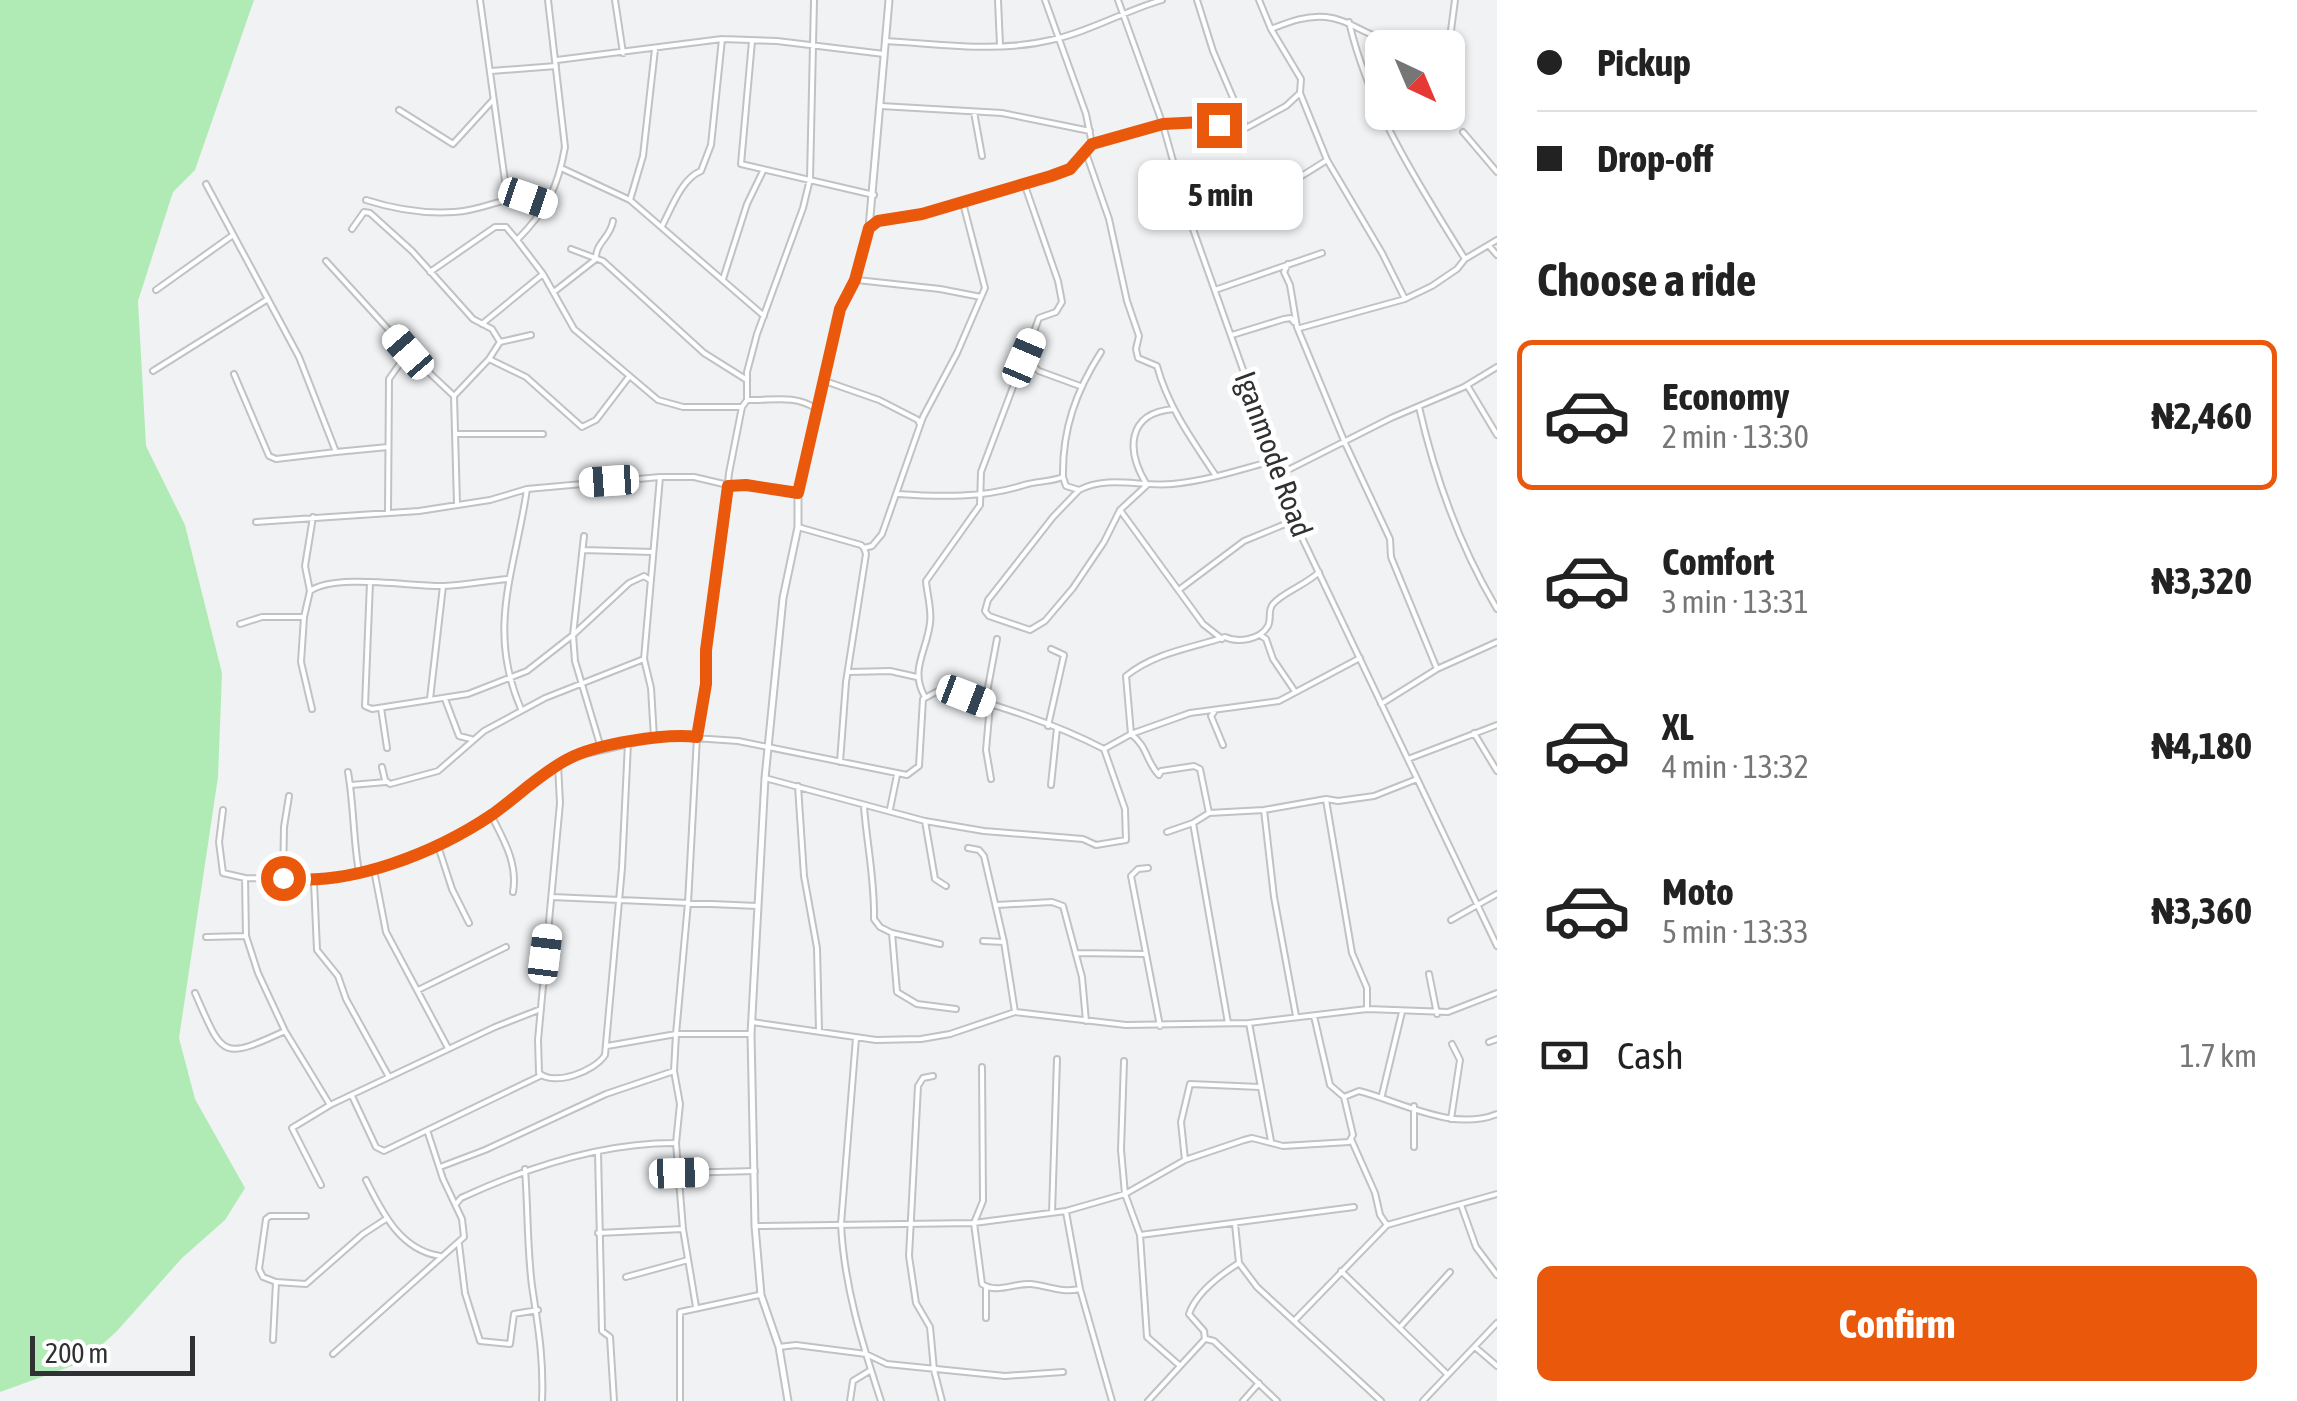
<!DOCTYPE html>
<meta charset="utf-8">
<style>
:root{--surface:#fff;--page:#f2f2f2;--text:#222;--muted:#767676;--line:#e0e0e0;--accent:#ea580c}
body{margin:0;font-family:"Asap Condensed",sans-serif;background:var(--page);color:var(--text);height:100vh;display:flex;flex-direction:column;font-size:38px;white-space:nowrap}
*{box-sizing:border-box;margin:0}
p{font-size:32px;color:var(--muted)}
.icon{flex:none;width:55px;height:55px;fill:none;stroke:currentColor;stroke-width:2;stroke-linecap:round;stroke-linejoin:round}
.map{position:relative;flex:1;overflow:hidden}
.drawer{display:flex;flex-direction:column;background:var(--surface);width:800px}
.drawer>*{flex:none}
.top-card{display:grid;align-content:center;height:220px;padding:0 40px;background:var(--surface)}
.needle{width:65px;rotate:136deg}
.controls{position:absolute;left:1365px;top:30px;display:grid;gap:20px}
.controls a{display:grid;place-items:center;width:100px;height:100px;border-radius:15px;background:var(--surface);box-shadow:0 2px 8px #0004;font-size:50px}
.scale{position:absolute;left:30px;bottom:25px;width:165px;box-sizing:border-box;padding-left:10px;border:5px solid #303132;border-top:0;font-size:28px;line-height:35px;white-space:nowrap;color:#303132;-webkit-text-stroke:8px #fff;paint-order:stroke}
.end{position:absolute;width:45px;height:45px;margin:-22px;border:12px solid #ea580c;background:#fff;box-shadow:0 0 0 5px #fff}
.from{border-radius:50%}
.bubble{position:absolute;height:70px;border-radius:15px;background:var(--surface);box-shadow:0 2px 8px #0004;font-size:32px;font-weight:700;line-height:70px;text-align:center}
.car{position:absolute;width:30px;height:60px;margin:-30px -15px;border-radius:12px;box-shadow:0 0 8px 2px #0007;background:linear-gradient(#fff 24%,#345 0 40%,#fff 0 76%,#345 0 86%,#fff 0)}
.top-card b{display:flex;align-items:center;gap:35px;height:95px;font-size:38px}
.top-card b+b{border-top:2px solid var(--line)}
.top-card i{width:25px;height:25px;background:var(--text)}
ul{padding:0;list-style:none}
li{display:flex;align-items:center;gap:30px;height:150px;margin:0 20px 15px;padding:0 20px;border:5px solid transparent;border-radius:15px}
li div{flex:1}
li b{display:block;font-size:38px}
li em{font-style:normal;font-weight:700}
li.on{border-color:var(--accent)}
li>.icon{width:90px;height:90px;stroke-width:1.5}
h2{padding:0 40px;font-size:45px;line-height:120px}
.pay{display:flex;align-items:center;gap:25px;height:110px;padding:0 40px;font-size:38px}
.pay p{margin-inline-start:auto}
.primary-button{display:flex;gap:20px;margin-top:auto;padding:20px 40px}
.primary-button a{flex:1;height:115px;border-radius:15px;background:var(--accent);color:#fff;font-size:40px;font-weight:700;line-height:115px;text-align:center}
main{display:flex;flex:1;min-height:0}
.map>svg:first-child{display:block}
</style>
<main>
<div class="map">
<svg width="1497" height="1401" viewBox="0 0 1497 1401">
<rect width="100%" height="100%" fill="#f0f2f4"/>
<path fill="#b0ebb5" d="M0 0H254L195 170 173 192 138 301 146 446 185 525 222 673 218 777 179 1038 195 1099 245 1188 225 1220 182 1258 117 1331 83 1362 0 1392Z"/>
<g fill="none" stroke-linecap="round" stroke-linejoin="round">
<g stroke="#c0c2c3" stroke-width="8">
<path id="minor" d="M480 0 505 181 511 197
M615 0 623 53
M998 0 1000 45
M1045 0 1086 114 1092 144
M1118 0 1163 125 1188 215 1280 474 1284 500 1497 946
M1197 0 1213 51 1245 126
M1259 0 1271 29 1301 79 1300 93 1327 160 1382 253 1405 299
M1349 22C1369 108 1419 185 1465 259
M1271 29C1289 22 1306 15 1326 17 1346 19 1360 31 1378 37 1399 44 1429 44 1450 38L1455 0
M752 41 741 164 874 195
M886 41C941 44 997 53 1051 40 1089 32 1124 11 1162 0
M557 60 722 39 777 41 884 54
M491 71 556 66
M1366 77 1382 72
M881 106 1002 113 1090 131
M399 110 453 144 493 100
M974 112 982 156
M1463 132 1497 172
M1086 153 1109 219 1127 301 1139 336 1136 349 1138 358 1157 366C1168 407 1193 441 1216 476
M561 168 630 200 764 316
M206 184 299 357 336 452 388 447
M366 200C394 209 424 214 454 212 495 209 505 190 548 204
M630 200 643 156 655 49
M1188 215C1211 207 1235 204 1257 197 1282 189 1305 174 1327 160
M662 226C671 209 682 178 701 171L711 145 722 39
M869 228 878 221 922 214 1051 176 1069 169 1092 144 1163 125 1203 122 1230 128H1246L1286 106 1300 93
M352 229 364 212 370 213 412 251 473 319 492 329 500 342 489 359 454 396
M517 240 543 274 574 329 658 400 683 407H742L747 400C771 401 794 394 815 408
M1490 247 1497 255
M571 249 603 261 704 353 747 380
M326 261 419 363 454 396 457 504
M1288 264 1284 272 1290 285 1297 327 1345 443 1390 539 1391 557 1437 669
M430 272 495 227H506L517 240C546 211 558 188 565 147L548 0
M723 279 747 204 763 171
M857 280 940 289 981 297
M156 290 233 235
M1215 290 1322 253
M555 291 596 259C595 243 611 237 613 221
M482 324 543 274
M1300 328 1405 299 1432 286 1457 269 1465 259 1497 240
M1232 335 1284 319 1291 318 1294 322
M500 342 531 335
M1024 358 1039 371 1080 386
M489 359 526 377 582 427 596 420 628 378
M153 371 268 299
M234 374 269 456 276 459 336 452
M822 380 879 400 918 420 920 425
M1467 385 1497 435
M747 400V372L757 334 803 208 810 179 814 0
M1419 407C1435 477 1460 547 1497 609
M457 434H543
M1280 474 1391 418 1464 387 1497 367
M1063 477C1062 430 1076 391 1101 352
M1079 490 1053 517 988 600 985 611 989 616 1030 630 1045 621 1073 588 1104 542 1120 510 1147 485C1126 451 1126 413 1174 409
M898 494C941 497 983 498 1024 485 1037 481 1050 482 1063 477L1066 486 1079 490C1108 475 1140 487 1172 484 1206 481 1239 470 1272 461
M1120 510 1203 624 1222 639
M388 513 389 379 408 352
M256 522 419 511 490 500 527 489 660 477H694L728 485H746L798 493
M798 527 861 545 864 548
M584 536 573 635 575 661 601 748
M583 550 653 552
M370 582 365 706 372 709 468 694 527 671 573 635 629 583 644 576 650 580
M1180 589 1244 541 1295 520
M310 591C336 573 412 587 444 586 465 585 486 581 507 579
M240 624 262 617H304
M1260 635 1266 639 1273 659 1294 690
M644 659 651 688 654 738
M849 672 890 671 917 677
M925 697C909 670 927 651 930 623 932 610 927 594 926 581L980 505 981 472 1039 318 1056 312 1062 302 1058 281 1024 183
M430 699 443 586
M445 699 459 736 471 739
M985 703 997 639
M1381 704 1437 669 1497 642
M990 705 986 750 991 779
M381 708 387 748
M312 709 301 662 304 617 310 591 305 566 313 517
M521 709C486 628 515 571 527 489
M1214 712 1211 716 1223 745
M1048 726 1064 655 1051 649
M1474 733 1497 771
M1408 759 1497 725
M840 762 846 682 866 554 864 548 872 546 882 534 923 417 957 353 985 288 963 203
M558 765 560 803 538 1040 539 1073C554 1087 595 1071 605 1055L622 868 628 743
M382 767 385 780 390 784 438 771 484 731 545 698 644 659 660 477
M348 772C354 806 353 839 359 872
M765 778 925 821 935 879 946 886
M351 785 386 782
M1051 785 1057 728
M798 786 804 876 817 948 819 1030
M1326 800 1352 953 1367 988V1009
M864 807C867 845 875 881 874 919L880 927 892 933 897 992 917 1004 956 1009
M890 809 897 775
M223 810 219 842 223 873 245 878 314 880 374 870 438 846 491 815 571 757 665 736 738 741 907 775 919 766 923 699 938 691C990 701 1058 725 1104 749L1131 734 1190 713 1279 701 1360 658
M1264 810 1274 897 1296 1016
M1209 813 1200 769 1194 766 1161 771 1159 775C1146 762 1148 747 1131 734L1126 676C1156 652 1192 648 1225 637 1238 643 1260 640 1268 626 1272 618 1267 611 1273 604 1283 592 1306 585 1319 572
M491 815C504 840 518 864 513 892
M925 821 984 831 1083 839 1096 845 1126 840 1125 809 1104 749
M1167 832 1193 823
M438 846 452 889 469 923
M968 848 979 850 984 856 1004 942 1015 1012
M1148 868 1138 869 1131 876 1160 1026
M374 870 386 932 448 1048
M245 878 246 936 258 973 285 1031 330 1105 495 1027 541 1009
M283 879 284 827 289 796
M314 882 317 950 338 976 346 999 389 1077
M552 897 757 906
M997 905 1052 902 1063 906 1082 977 1086 1021
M1451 920 1497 894
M892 933 940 944
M206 937 246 936
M983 941 1004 942
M1076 953 1146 954
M1429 974 1437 1014
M418 990 506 947
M195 993C223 1056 220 1061 285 1031
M752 1022 876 1040 921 1039 950 1034 1015 1012 1126 1025 1249 1023 1367 1009 1448 1012 1497 993
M1228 1023 1193 823 1209 813 1264 810 1326 799 1338 801 1374 796 1417 779
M1249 1023 1271 1141
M856 1038 841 1224C844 1286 862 1343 881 1401
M1489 1042 1497 1039
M607 1046 676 1034H751
M1124 1061 1121 1150 1125 1194 1140 1235 1147 1337 1179 1365
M982 1067 983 1201 974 1223 982 1284C996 1294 1014 1283 1031 1284 1049 1286 1061 1293 1080 1289
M933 1076 923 1078 918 1086 909 1256 916 1303 930 1327 934 1370 942 1401
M1382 1095 1402 1012
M352 1096 376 1147 384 1151 540 1076
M1344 1097 1359 1091C1402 1102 1453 1132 1497 1114
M1451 1119 1460 1060 1452 1044
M1351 1139 1375 1193 1380 1215 1387 1225 1497 1194
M1414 1147V1106
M598 1152 602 1331 610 1337 614 1401
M1185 1160 1181 1122 1190 1084 1260 1087
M440 1167 485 1150 606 1094 674 1071
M525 1169C528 1208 527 1247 532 1286 538 1326 544 1360 542 1401
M679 1173 755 1171
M366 1180C382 1212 400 1250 440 1256
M321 1185 292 1128 330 1105
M456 1204 461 1198C528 1167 600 1143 674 1143
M1461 1205 1476 1247 1497 1275
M1066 1212 1080 1289 1112 1401
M1052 1213 1057 1059
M306 1216H270L266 1219 259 1269 263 1277 276 1282 306 1284 363 1234 386 1219
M1235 1224 1239 1263 1257 1287 1381 1401
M755 1226 974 1223 1066 1211 1125 1194 1185 1160 1244 1140 1252 1138 1283 1146 1349 1142 1353 1135 1344 1097 1330 1085 1314 1016
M598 1233 683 1229
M1140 1235 1354 1207
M459 1244 465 1293 480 1341 510 1344 514 1314 538 1310
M1341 1271 1447 1374
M626 1277 688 1260
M696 1307 683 1229 676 1143 680 1104 674 1071 676 1034 688 903 697 737 707 684 705 650 721 551 729 473 742 407
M986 1318V1287
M1294 1321 1387 1225
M1401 1326 1450 1272
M1206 1339 1214 1341 1277 1401
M273 1340 276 1282
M779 1347 796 1345 866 1354 887 1364 1005 1376 1063 1372
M1475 1347 1497 1366
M333 1354 464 1237 462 1219 443 1179 428 1133
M680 1401V1312L759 1295
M850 1401 853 1381 871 1370
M1148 1401 1205 1339 1204 1331 1189 1314C1196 1293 1220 1275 1239 1263
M1243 1401 1259 1383
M1423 1401 1497 1323"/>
</g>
<g stroke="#c0c2c3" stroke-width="9">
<path id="tertiary" d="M788 1401 779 1347 761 1295 755 1226 751 1034 765 778 783 598 798 527V493L840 309 855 280 869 228 889 0"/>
</g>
<use href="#minor" stroke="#fff" stroke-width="4"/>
<use href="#tertiary" stroke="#fff" stroke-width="5"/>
</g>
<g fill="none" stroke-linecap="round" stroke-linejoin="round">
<path stroke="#ea580c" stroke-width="12" d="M283 878C351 887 437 852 493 814 518 796 541 773 568 759 596 744 665 733 697 737L706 684V650L728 486 746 485 798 493 840 309 855 280 869 228 878 221 922 214 1051 176 1070 169 1092 144 1163 124 1203 122 1219 125"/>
</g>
<g text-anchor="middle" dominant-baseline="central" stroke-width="10" stroke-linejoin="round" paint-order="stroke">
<g font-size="30" fill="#303132" stroke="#fff">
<text transform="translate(1274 454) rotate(70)">Iganmode Road</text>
</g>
</g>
</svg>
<div class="controls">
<a><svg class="needle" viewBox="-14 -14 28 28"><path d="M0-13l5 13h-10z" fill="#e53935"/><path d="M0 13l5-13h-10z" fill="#767676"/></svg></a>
</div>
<div class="scale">200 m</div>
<i class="end from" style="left:283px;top:878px"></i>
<i class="end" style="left:1219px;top:125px"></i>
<div class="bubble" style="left:1138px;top:160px;width:165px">5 min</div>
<i class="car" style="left:528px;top:198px;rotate:109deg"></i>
<i class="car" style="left:408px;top:352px;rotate:319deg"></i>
<i class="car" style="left:1024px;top:358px;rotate:23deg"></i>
<i class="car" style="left:609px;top:481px;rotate:266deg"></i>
<i class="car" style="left:966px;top:696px;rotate:111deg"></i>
<i class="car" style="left:545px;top:954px;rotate:7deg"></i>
<i class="car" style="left:679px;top:1173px;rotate:88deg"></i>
</div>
<section class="drawer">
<div class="top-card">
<b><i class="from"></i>Pickup</b>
<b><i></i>Drop-off</b>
</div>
<h2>Choose a ride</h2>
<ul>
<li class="on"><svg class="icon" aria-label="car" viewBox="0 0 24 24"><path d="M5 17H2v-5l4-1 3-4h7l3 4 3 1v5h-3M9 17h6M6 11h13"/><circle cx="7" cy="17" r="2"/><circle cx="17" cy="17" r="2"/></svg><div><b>Economy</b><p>2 min · 13:30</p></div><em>₦2,460</em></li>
<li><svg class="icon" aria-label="car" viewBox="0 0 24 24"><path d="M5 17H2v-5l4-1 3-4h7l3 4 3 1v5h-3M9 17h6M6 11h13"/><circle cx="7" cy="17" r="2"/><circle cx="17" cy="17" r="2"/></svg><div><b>Comfort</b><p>3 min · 13:31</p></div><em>₦3,320</em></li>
<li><svg class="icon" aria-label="car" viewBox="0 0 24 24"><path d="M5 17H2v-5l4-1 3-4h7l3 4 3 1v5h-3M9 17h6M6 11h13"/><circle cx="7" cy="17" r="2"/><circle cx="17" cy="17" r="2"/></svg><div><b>XL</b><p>4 min · 13:32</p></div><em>₦4,180</em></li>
<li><svg class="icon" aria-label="car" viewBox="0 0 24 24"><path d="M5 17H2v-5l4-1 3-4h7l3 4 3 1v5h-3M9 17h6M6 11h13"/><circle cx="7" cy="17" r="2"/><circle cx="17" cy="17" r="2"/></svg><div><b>Moto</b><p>5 min · 13:33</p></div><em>₦3,360</em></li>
</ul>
<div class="pay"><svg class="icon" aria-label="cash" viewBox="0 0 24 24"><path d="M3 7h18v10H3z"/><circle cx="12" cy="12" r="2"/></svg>Cash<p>1.7 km</p></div>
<div class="primary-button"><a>Confirm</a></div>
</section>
</main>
